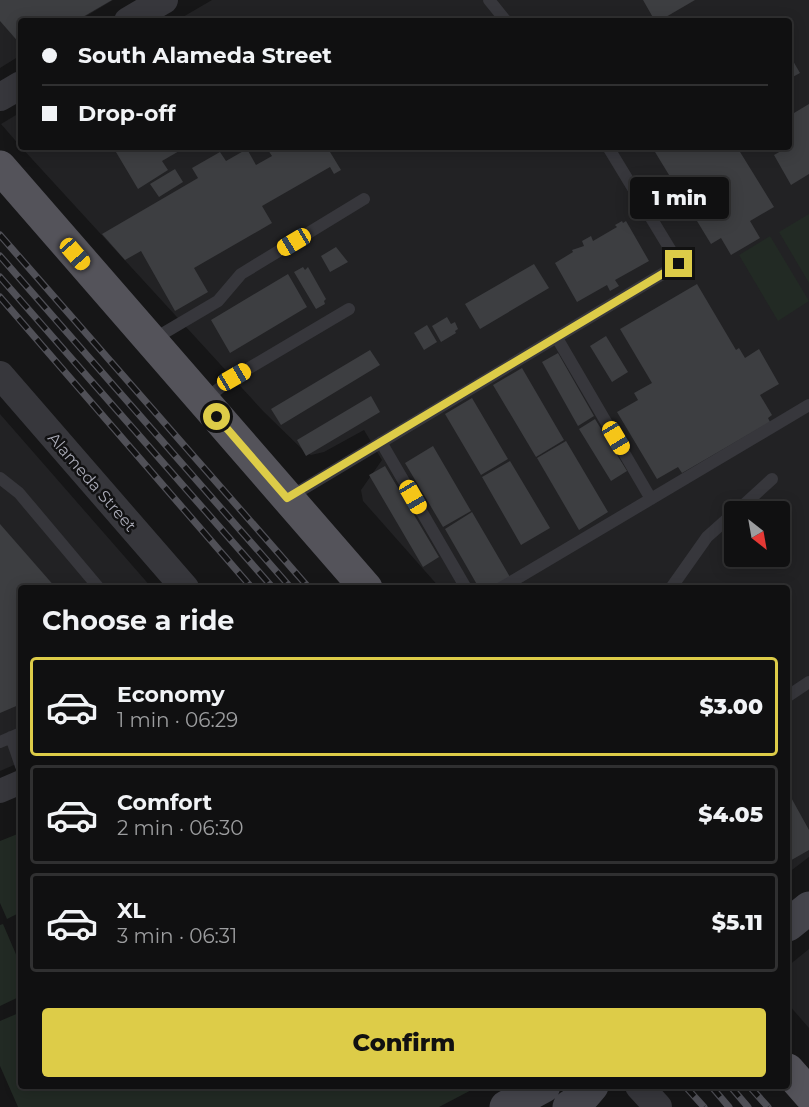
<!DOCTYPE html>
<meta charset="utf-8">
<style>
:root{--surface:#101011;--page:#1e1e1f;--text:#f1f3f6;--muted:#9c9d9f;--line:#303031;--accent:#ddcc48}
body{margin:0;font-family:Montserrat,sans-serif;background:var(--page);color:var(--text);height:100vh;display:flex;flex-direction:column;font-size:22px;white-space:nowrap}
*{box-sizing:border-box;margin:0}
p{font-size:20px;color:var(--muted)}
.icon{flex:none;width:33px;height:33px;fill:none;stroke:currentColor;stroke-width:2;stroke-linecap:round;stroke-linejoin:round}
.map{position:relative;flex:1;overflow:hidden}
.sheet{position:absolute;left:18px;top:585px;width:772px;height:504px;display:flex;flex-direction:column;background:var(--surface);border-radius:6px;box-shadow:0 3px 15px #0003,0 0 0 2px var(--line)}
.sheet>*{flex:none}
.guide{position:absolute;left:18px;top:18px;width:774px;height:132px;border-radius:6px;box-shadow:0 3px 15px #0003,0 0 0 2px var(--line);display:grid;align-content:center;height:132px;padding:0 24px;background:var(--surface)}
.needle{width:39px;rotate:149deg}
.buttons{position:absolute;left:724px;top:501px;display:grid;gap:12px}
.buttons a{display:grid;place-items:center;width:66px;height:66px;border-radius:6px;background:var(--surface);box-shadow:0 3px 15px #0003,0 0 0 2px var(--line);font-size:30px}
.end{position:absolute;width:27px;height:27px;margin:-14px;border:8px solid #ddcc48;background:#111;box-shadow:0 0 0 3px #111}
.from{border-radius:50%}
.bubble{position:absolute;height:42px;border-radius:6px;background:var(--surface);box-shadow:0 3px 15px #0003,0 0 0 2px var(--line);font-size:20px;font-weight:800;line-height:42px;text-align:center}
.car{position:absolute;width:18px;height:36px;margin:-18px -9px;border-radius:8px;box-shadow:0 0 4px 2px #0007;background:linear-gradient(#f5c518 24%,#345 0 40%,#f5c518 0 76%,#345 0 86%,#f5c518 0)}
.guide b{display:flex;align-items:center;gap:21px;height:57px;font-size:22px}
.guide b+b{border-top:2px solid var(--line)}
.guide i{width:15px;height:15px;background:var(--text)}
ul{padding:0;list-style:none}
li{display:flex;align-items:center;gap:18px;height:99px;margin:0 12px 9px;padding:0 12px;border:3px solid var(--line);border-radius:6px}
li div{flex:1}
li b{display:block;font-size:22px}
li em{font-style:normal;font-weight:800}
li.on{border-color:var(--accent)}
li>.icon{width:54px;height:54px;stroke-width:1.5}
h2{padding:0 24px;font-size:27px;line-height:72px}
.action{display:flex;gap:12px;margin-top:auto;padding:12px 24px}
.action a{flex:1;height:69px;border-radius:6px;background:var(--accent);color:#111;font-size:24px;font-weight:800;line-height:69px;text-align:center}
.map>svg:first-child{display:block}
</style>
<div class="map">
<svg width="809" height="1107" viewBox="0 0 809 1107">
<rect width="100%" height="100%" fill="#161617"/>
<path fill="#222224" fill-rule="evenodd" d="M0 0H113L78 21H21V55L0 68Z
M212 0H809V857L788 873V588H440L363 501 361 490 382 460 364 430 324 452 311 455 305 452 263 411 21 147H789V21H176ZM735 512H780V556H735Z
M21 112V147L1 124Z
M0 414 152 588H21V762L0 771Z
M809 949V1028L788 1004V966Z"/>
<path fill="#222a24" d="M809 214V283L779 232Z
M770 236 809 301 778 321 739 255Z
M20 833 21 912 7 919 0 903V841Z
M3 924 21 966V996L0 1006V925Z
M21 1012V1086H479L439 1107H18L0 1066V1021Z"/>
<path fill="#3d3e41" d="M0 0H112L76 21H21V45L0 21Z
M643 0H695L659 21H655Z
M789 54 800 73 789 79Z
M809 104V174L791 185 774 155 790 146 789 116Z
M113 147H186L162 161 168 170 138 189Z
M274 147H327L341 170 334 174 330 167 262 206 272 223 194 268 208 292 175 311 141 251 125 260 102 234 198 178 192 168 220 152 226 161 247 149 256 165 272 156 268 150Z
M652 147H737L774 207 750 221 760 238 731 255 721 238 711 244Z
M175 169 183 182 159 197 150 184Z
M622 221 623 223 626 221 649 261 615 280 619 286 610 291 607 285 577 302 555 263 573 252 572 250 584 246 582 241 591 236 593 241 617 227 615 225Z
M336 247 348 262 330 272 321 256Z
M534 264 549 288 480 329 465 304Z
M303 267 305 270 308 267 326 299 324 301 325 304 316 309 294 272Z
M288 274 307 307 230 353 211 320Z
M697 284 736 350 739 348 745 358 759 349 779 384 760 395 772 415 768 418 770 422 682 473 678 467 657 479 617 412 638 400 634 393 652 383 620 329Z
M447 317 451 324 455 322 458 329 455 331 456 333 441 342 432 326Z
M427 325 437 342 424 350 414 333Z
M606 336 628 372 612 382 590 346Z
M370 350 380 365 281 425 271 409Z
M558 353 594 416 578 426 542 362Z
M522 368 564 440 536 457 493 385Z
M371 396 380 412 306 456 297 440Z
M472 398 508 459 481 475 445 414Z
M595 419 627 471 611 481 579 429Z
M566 441 608 512 579 530 537 458Z
M433 446 471 511 443 527 405 463Z
M510 461 550 528 521 545 482 477Z
M385 466 439 557 423 567 369 475Z
M472 512 510 577 493 588H479L445 529Z
M0 524 56 588H21V704L0 713Z
M788 792 809 830V850L788 862Z"/>
<g fill="none" stroke-linecap="round" stroke-linejoin="round">
<path stroke="#37373c" stroke-width="12" d="M489 0 506 21
M557 338 651 499
M152 340 218 301 241 274 364 199
M204 400 234 377 349 309
M381 442 466 588
M0 478 19 493 99 588
M288 498 679 264 608 147
M736 512 772 479
M501 588 809 405
M671 588 707 537 735 512
M788 696 809 682
M11 737 21 766
M0 742 21 733"/>
<path stroke="#37373c" stroke-width="24" d="M0 791 21 782"/>
<path stroke="#37373c" stroke-width="28" d="M128 21 164 0
M0 97 21 85
M0 375 185 588
M639 1086 658 1107"/>
<path stroke="#45454c" stroke-width="33" d="M788 925 809 908
M506 1107 544 1086
M569 1107 580 1100 592 1086"/>
<path stroke="#54535a" stroke-width="33" d="M0 167 366 588
M788 1070 809 1094"/>
<g stroke="#505057" stroke-width="7">
<path id="rail" d="M0 235 309 588
M0 256 291 588
M0 277 273 588
M0 297 252 588
M685 1086 704 1107
M711 1086 729 1107
M730 1086 748 1107
M749 1086 768 1107"/>
</g>
<use href="#rail" stroke="#111112" stroke-width="4.5" stroke-dasharray="14" stroke-linecap="butt"/>
</g>
<g fill="none" stroke-linecap="round" stroke-linejoin="round">
<path stroke="#ddcc48" stroke-width="8" d="M217 417 287 498 679 264"/>
</g>
<g text-anchor="middle" dominant-baseline="central" stroke-width="5" stroke-linejoin="round" paint-order="stroke">
<g font-size="16" fill="#a9aab6" stroke="#111112">
<text transform="translate(92 482) rotate(49)">Alameda Street</text>
</g>
</g>
</svg>
<div class="buttons">
<a><svg class="needle" viewBox="-14 -14 28 28"><path d="M0-13l5 13h-10z" fill="#e53935"/><path d="M0 13l5-13h-10z" fill="#9c9d9f"/></svg></a>
</div>
<i class="end from" style="left:217px;top:417px"></i>
<i class="end" style="left:679px;top:264px"></i>
<div class="bubble" style="left:630px;top:177px;width:99px">1 min</div>
<i class="car" style="left:294px;top:242px;rotate:239deg"></i>
<i class="car" style="left:75px;top:254px;rotate:139deg"></i>
<i class="car" style="left:234px;top:377px;rotate:60deg"></i>
<i class="car" style="left:616px;top:438px;rotate:149deg"></i>
<i class="car" style="left:413px;top:497px;rotate:150deg"></i>
<div class="guide">
<b><i class="from"></i>South Alameda Street</b>
<b><i></i>Drop-off</b>
</div>
<section class="sheet">
<h2>Choose a ride</h2>
<ul>
<li class="on"><svg class="icon" aria-label="car" viewBox="0 0 24 24"><path d="M5 17H2v-5l4-1 3-4h7l3 4 3 1v5h-3M9 17h6M6 11h13"/><circle cx="7" cy="17" r="2"/><circle cx="17" cy="17" r="2"/></svg><div><b>Economy</b><p>1 min · 06:29</p></div><em>$3.00</em></li>
<li><svg class="icon" aria-label="car" viewBox="0 0 24 24"><path d="M5 17H2v-5l4-1 3-4h7l3 4 3 1v5h-3M9 17h6M6 11h13"/><circle cx="7" cy="17" r="2"/><circle cx="17" cy="17" r="2"/></svg><div><b>Comfort</b><p>2 min · 06:30</p></div><em>$4.05</em></li>
<li><svg class="icon" aria-label="car" viewBox="0 0 24 24"><path d="M5 17H2v-5l4-1 3-4h7l3 4 3 1v5h-3M9 17h6M6 11h13"/><circle cx="7" cy="17" r="2"/><circle cx="17" cy="17" r="2"/></svg><div><b>XL</b><p>3 min · 06:31</p></div><em>$5.11</em></li>
</ul>
<div class="action"><a>Confirm</a></div>
</section>
</div>
